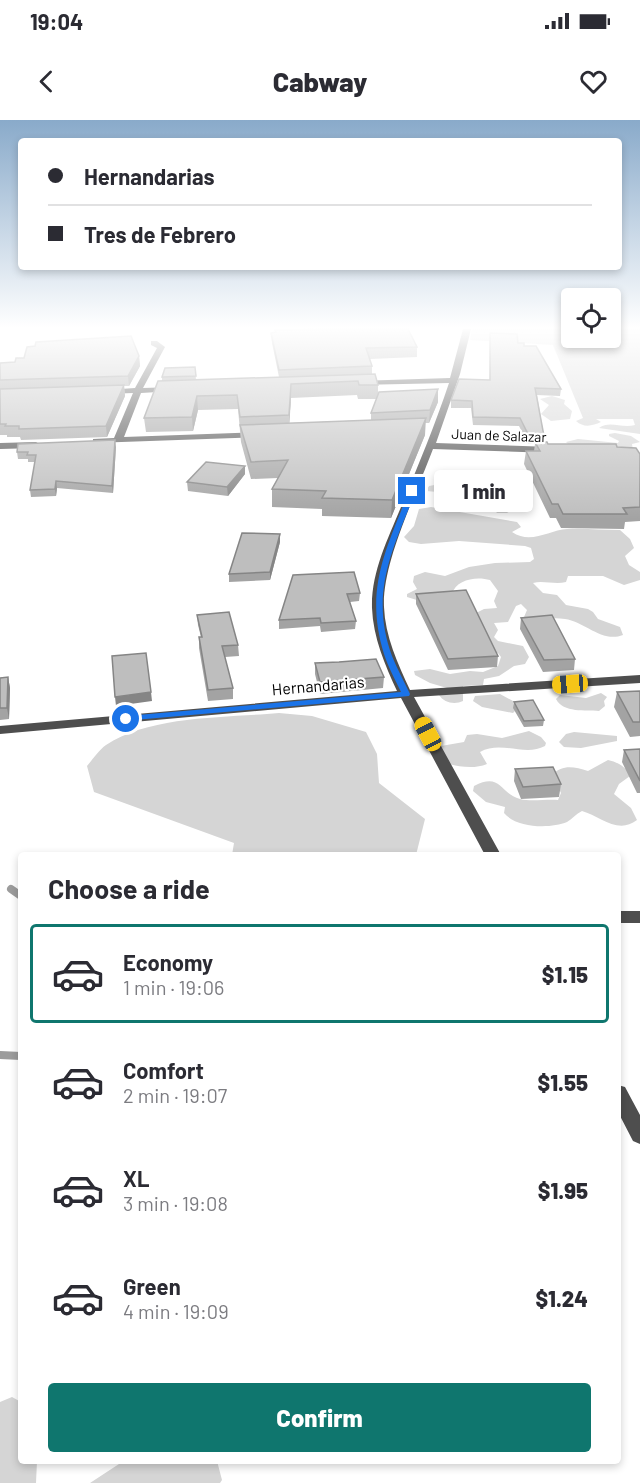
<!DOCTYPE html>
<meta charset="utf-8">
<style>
:root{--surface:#fff;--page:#f7f7f7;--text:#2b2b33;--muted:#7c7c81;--line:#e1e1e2;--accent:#0f766e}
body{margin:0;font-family:Barlow,sans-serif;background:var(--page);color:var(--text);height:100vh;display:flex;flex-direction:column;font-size:22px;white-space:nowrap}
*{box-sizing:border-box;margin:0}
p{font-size:20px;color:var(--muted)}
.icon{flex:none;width:33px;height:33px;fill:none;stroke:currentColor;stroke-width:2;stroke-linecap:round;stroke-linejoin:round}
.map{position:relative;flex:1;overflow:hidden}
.sheet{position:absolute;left:18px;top:732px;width:603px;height:612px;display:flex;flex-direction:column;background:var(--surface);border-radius:6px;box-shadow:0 3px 9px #0003}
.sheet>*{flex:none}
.hud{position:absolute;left:18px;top:18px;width:604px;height:132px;border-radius:6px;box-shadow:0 3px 9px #0003;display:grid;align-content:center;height:132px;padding:0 30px;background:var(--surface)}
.tools{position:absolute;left:561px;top:168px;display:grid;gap:12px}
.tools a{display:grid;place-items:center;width:60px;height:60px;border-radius:6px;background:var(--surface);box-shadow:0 3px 9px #0003;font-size:30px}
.end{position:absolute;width:27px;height:27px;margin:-14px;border:8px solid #1a73e8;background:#fff;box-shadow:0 0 0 3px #fff}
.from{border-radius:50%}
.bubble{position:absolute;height:42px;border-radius:6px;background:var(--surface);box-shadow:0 3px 9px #0003;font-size:20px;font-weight:800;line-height:42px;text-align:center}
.car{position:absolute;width:18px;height:36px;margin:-18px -9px;border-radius:8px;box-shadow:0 0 4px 2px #0007;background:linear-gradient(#f5c518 24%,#345 0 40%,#f5c518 0 76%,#345 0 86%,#f5c518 0)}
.hud b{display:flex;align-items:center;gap:21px;height:57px;font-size:22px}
.hud b+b{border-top:2px solid var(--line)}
.hud i{width:15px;height:15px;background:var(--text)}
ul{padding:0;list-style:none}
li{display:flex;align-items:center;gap:18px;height:99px;margin:0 12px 9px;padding:0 18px;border:3px solid transparent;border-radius:6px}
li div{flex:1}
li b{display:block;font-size:22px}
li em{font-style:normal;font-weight:800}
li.current{border-color:var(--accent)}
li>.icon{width:54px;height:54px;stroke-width:1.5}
h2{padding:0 30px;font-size:27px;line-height:72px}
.button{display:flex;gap:12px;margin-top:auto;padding:12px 30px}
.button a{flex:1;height:69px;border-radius:6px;background:var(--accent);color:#fff;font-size:24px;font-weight:800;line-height:69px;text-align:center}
.status{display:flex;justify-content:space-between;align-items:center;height:42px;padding:0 30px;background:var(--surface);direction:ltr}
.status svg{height:16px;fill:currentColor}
header{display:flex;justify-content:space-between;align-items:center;height:78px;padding:0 30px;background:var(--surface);font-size:27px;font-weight:800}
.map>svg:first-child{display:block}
</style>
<div class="status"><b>19:04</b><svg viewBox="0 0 49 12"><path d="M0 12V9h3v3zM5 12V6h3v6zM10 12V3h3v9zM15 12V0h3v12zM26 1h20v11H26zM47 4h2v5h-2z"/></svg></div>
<header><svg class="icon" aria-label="back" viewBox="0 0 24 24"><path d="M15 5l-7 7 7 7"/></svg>Cabway<svg class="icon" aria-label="heart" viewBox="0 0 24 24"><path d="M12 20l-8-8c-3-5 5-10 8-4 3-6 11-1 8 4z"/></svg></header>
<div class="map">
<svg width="640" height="1363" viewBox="0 0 640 1363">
<rect width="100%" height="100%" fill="#fff"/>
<path fill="#d5d5d5" d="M472 209H571L572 218H610L611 209H640V314L599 308C610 300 622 309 635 305L633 299H596L601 302C592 306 584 308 576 301L583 298 553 225 470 220Z
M552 276 565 280 564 284 572 291 570 299 551 301 541 294 549 285 540 279Z
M615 313 631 316 640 322 632 324 633 330 568 324 566 322 578 319 618 323 619 321 609 316V314Z
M467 353C481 355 500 350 509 363L493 365 487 371 486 379 482 380 456 370 438 372 426 371 429 366 451 362 462 354Z
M501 375 512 376 522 383 507 393H497L493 388 499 383Z
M431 387 517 402 521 407 512 412C531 425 549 410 567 409 584 408 602 410 620 410L630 419 634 428 625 436 629 445 640 452V460L624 465 603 456H568L566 462C555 465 543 460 533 463L543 473 557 475 566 485 588 489 593 492 598 499 620 507 623 515C602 523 585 502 565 499 552 497 539 500 526 500L524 497 527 490 521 484 516 486 508 502 494 503 498 510 494 517 498 521 523 526 529 537 525 544 514 546 499 556 484 559 483 565 463 566V581C455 585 444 583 439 575L447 568 430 563 415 555 414 551 430 549 450 554 470 551 483 552 498 546 501 537 498 533 485 532 474 494 484 489 497 488 494 481 498 471 490 460C477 456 456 459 452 474L420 481 407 477V474L417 469 413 462 414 456 425 452 445 456 469 447 495 443 530 442 534 439 531 428 525 426 459 421 421 424 409 422 404 417 414 406 419 389Z
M601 573 607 577 604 581 605 586 599 591C586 590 563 593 556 579L560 575 586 578Z
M500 574 513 581 515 591 513 593 482 587 473 581 475 576Z
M279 593 312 596 366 612 377 634 379 663 425 699 416 735H232L234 723 94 672 87 646C93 639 99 630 106 625 151 595 227 598 279 593Z
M529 611 541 617 546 623 545 626C525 637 501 620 480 632L487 644C475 649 461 647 449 644L441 626 464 622 467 615 477 614 502 618Z
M574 612 617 616V621L581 628 564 627 559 622 566 614Z
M608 640C617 642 627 647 630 656L619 664 614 674 631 688 637 700C618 715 600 696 582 691 576 694 572 699 567 702 550 709 516 708 504 693L505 687 486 682 473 671 474 666C501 652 499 673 520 679 531 682 546 679 558 680L561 673 552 655C563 644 574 647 588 651Z
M12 1277 21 1282V1341H37L36 1363H0V1282Z
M119 1341H217L222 1360 220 1363H90L119 1344Z"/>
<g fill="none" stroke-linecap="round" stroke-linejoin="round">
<path stroke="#9c9c9c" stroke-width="8" d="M11 769 21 776
M0 935 21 936"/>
<path fill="#4e4e4e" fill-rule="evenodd" d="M463 209H471L460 254 436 323 552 327 557 330 552 333 433 329C417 372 382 442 384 487 385 516 398 544 410 570L640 555V563L414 577 501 735H485L401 578 0 614V606L397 571C385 545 373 517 372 488 371 452 388 419 401 387 418 346 435 305 449 263L357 265 353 263 357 261 450 258Z
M151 221H157L165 227 143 268 174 267 178 269 174 271 141 273 124 317 261 312 264 313V317L93 323V319L114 318 133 273 106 274 102 272 106 270 135 268 157 228 151 225Z
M0 323 36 322 41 325 36 328 0 329Z
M618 791H640V803H618Z
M618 965 625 967 640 995V1024L633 1021 618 992Z"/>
</g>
<path fill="#a3a3a3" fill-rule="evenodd" d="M275 210 417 227V237L370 239 372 246V254L378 265V275L438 269V282L429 303H425V315L391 398 322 396V389L272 387V369L278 358 251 359 241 322 238 289 198 290 193 311 146 312 144 298 162 261V257L195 247 196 260 279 257 272 223 271 213 275 212ZM357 275 358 279H377L371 293V300L289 303 291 278Z
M490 213 524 226 561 269 560 276 537 275 544 316V322L548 324 617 327 640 334V401L625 402 624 409 561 408 556 398H550L524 344 526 331H534L535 324H528L519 306 473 305 471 288H451V280L490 260Z
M139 236 140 246 129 266H124L125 276 107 317 21 320 20 317H7V315H0V243Z
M116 327 113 373 57 368 56 376 31 377 30 370 35 342H28V339H18L17 332Z
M245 346V354L228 376 188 371 187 362Z
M280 422 270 460 229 462V454Z
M354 452 360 473 359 481 350 482 356 501 355 509 321 512 320 506 279 509V500Z
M416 474 498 536 497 547 448 550 416 484Z
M197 495 238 525 239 536 225 537 233 568V579L208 581 199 528V517H201L198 505Z
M521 498 575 539 574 550 543 552 520 509Z
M315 543 384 557 383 568 320 574 315 554Z
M8 557 10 568 9 599 0 600V558Z
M640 571V616L630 617 614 587 617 572Z
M514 582 544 600 543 606 524 607 513 588Z
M640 629V673H637L622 642 624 630Z
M515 649 561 664 559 677 521 679 514 661Z"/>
<path fill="#858585" d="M139 236 140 246 129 266 128 256Z
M291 264V278L289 310V295Z
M124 265 125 276 107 317 106 306Z
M438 269V282L429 303 430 290Z
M197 276 198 290 193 311 192 297Z
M426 298 425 315 391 398 392 380Z
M115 320 116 327 113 373 112 366Z
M245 346V354L228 376 227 367Z
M56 361 57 368 56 376 55 369Z
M280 414V422L270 460V452Z
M8 557 10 568 9 599 7 588Z
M151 572 152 581 116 586 115 577Z"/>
<path fill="#bebebe" stroke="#858585" stroke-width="1.5" d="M353 209H408L417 227 366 228 372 246 279 250 271 213 276 212 275 210Z
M490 213 517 214 518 223H524V226H536L561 269 535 268 544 316H529L520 298 473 297 472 281 451 280 459 259 490 260Z
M131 216 139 236 128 256 0 260V243L15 242 16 238H24L27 227 35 226 36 222Z
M195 247 196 256 162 257 165 248Z
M375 254 378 265H359L358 261 291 264 289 295 240 297 237 275 197 276 192 297 144 298 158 261Z
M124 265 106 306 19 309V306H5L6 304H0V269Z
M438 269 430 290 371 293 379 272Z
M426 298 392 380 322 378 326 371 272 369 288 340 251 342 240 305Z
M115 320 112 366 56 361 55 369 30 370 36 335H27L28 332H17L18 324Z
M535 322H547L548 324H616L617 327 636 328 640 334V387L623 388 627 394H563L558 384H552L526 331H540Z
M206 342 245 346 227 367 187 362Z
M242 413 280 414 270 452 229 454Z
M354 452 360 473 347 474 356 501 321 503 320 498 279 500 293 455Z
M466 470 498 536 448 539 416 474Z
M229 492 238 525 222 526 233 568 208 570 199 517H202L197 495Z
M552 495 575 539 544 540 521 498Z
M146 533 151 572 115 577 112 536Z
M376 539 384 557 320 562 315 543 339 542Z
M8 557 7 588H0V558Z
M640 571V602H633L617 572Z
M533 580 544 600 524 601 514 582Z
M640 629V661L624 630Z
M553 647 561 664 523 667 515 649Z"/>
<linearGradient id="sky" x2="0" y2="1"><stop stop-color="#89aaca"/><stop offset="0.52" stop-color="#fff"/><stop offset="1" stop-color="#fff" stop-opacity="0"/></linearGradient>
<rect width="640" height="399" fill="url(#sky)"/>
<path fill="#1a73e8" d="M412 369 416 371C393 428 369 473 392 536 397 549 404 561 410 574L409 576 123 601 122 599 126 596 401 572C395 559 388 547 384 534 364 469 386 430 409 371Z"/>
<g text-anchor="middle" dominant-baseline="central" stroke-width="4.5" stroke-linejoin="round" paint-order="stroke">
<g font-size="14" fill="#000" stroke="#fff">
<text transform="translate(499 315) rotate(2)">Juan de Salazar</text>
</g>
<g font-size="16" fill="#000" stroke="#fff">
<text transform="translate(318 565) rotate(-5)">Hernandarias</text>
</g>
</g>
</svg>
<div class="tools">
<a><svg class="icon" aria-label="locate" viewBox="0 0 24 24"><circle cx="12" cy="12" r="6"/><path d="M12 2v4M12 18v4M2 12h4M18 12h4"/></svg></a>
</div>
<i class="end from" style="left:126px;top:599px"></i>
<i class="end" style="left:412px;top:371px"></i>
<div class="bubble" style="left:434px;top:350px;width:99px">1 min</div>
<i class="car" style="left:570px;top:564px;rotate:266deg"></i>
<i class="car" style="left:428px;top:614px;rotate:332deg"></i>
<div class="hud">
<b><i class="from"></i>Hernandarias</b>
<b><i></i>Tres de Febrero</b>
</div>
<section class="sheet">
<h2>Choose a ride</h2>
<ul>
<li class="current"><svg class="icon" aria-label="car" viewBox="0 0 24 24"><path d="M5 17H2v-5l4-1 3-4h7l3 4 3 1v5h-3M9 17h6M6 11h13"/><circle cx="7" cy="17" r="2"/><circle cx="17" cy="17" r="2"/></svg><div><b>Economy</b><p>1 min · 19:06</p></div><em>$1.15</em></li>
<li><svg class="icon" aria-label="car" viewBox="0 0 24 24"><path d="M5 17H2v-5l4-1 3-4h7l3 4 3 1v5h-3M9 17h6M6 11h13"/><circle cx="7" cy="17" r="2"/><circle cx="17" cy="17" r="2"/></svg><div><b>Comfort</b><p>2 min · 19:07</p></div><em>$1.55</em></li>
<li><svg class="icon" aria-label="car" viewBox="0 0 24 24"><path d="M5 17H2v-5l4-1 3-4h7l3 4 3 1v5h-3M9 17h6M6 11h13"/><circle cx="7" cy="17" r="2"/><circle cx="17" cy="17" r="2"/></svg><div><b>XL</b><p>3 min · 19:08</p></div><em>$1.95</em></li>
<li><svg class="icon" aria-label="car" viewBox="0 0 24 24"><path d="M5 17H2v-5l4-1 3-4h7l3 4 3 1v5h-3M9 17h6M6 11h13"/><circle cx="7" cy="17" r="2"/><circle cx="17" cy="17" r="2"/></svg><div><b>Green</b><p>4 min · 19:09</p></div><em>$1.24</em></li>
</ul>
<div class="button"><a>Confirm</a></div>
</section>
</div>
